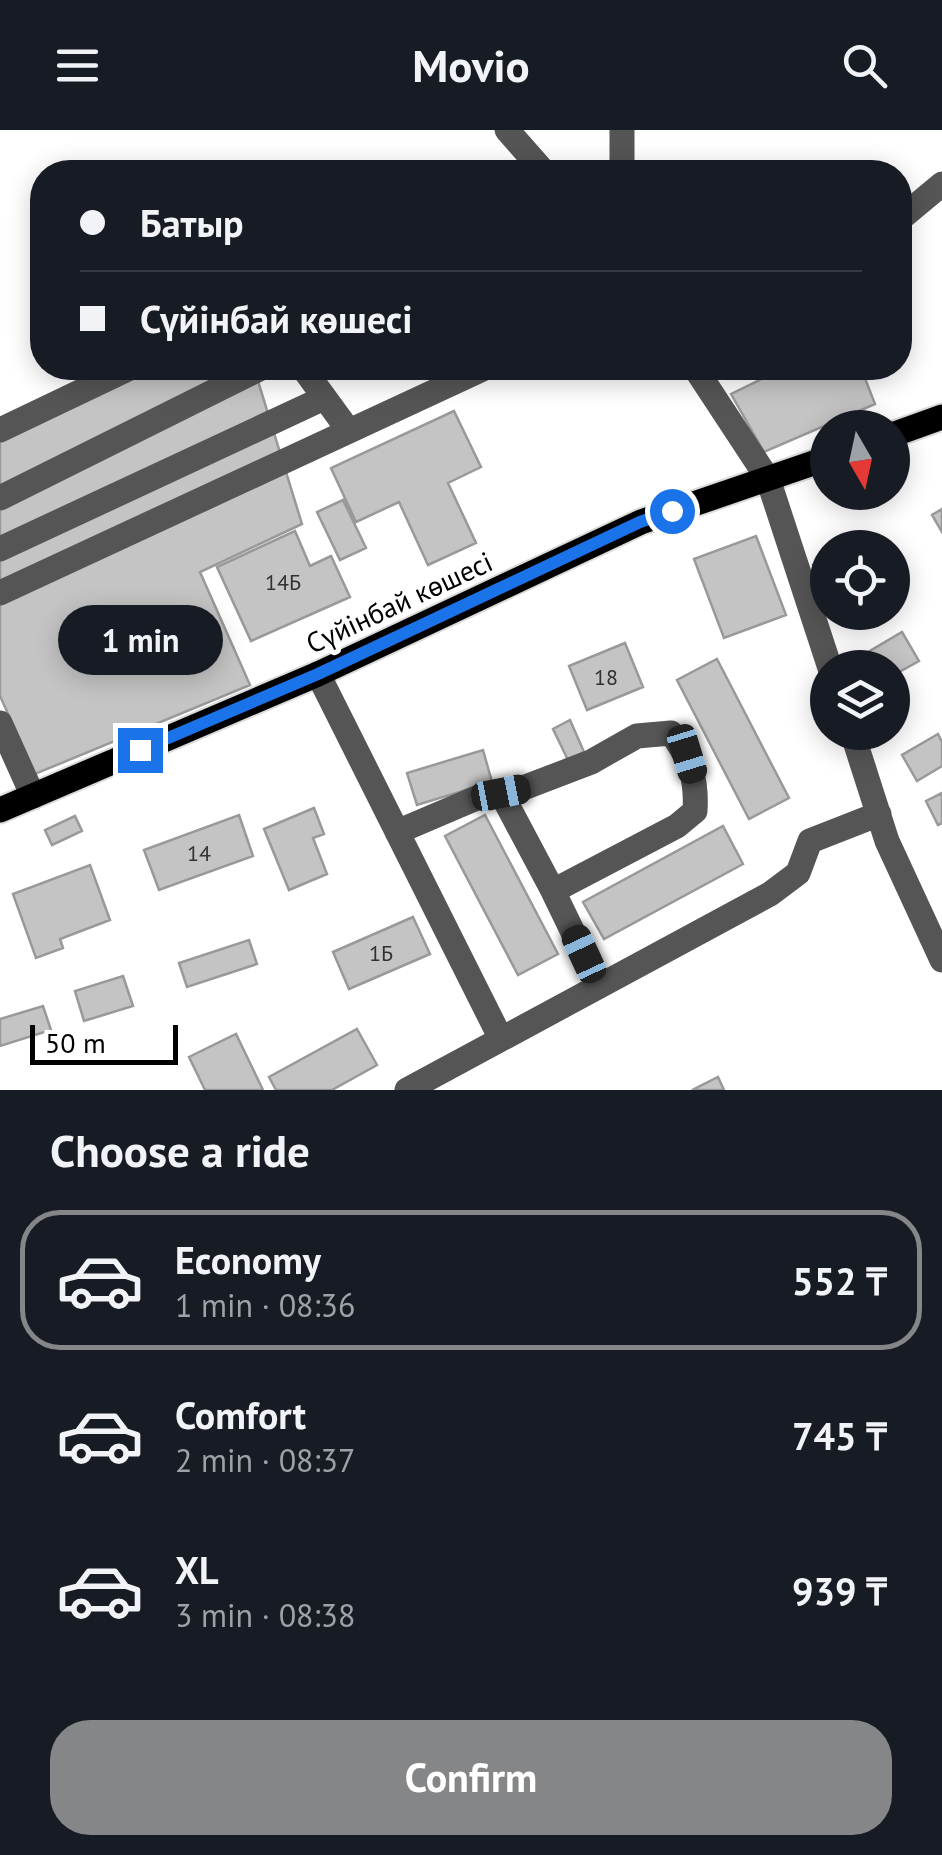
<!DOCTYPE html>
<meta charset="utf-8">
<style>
:root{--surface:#171b24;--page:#242831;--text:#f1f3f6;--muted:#9ea1a6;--line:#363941;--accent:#858687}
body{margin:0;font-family:"PT Sans",sans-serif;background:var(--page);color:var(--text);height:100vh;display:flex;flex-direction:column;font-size:38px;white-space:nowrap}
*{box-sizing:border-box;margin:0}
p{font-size:32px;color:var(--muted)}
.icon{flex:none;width:55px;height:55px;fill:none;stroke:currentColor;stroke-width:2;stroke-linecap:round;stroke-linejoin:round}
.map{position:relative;height:960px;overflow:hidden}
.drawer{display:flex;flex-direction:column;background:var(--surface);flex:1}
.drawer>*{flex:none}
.banner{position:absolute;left:30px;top:30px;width:882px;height:220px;border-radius:40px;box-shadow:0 5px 25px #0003;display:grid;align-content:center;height:220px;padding:0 50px;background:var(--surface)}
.needle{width:65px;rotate:171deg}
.tools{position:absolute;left:810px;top:280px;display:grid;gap:20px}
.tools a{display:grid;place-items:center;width:100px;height:100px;border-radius:50%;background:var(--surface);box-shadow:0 5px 25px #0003;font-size:50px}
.scale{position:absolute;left:30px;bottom:25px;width:148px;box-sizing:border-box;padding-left:10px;border:5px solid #000;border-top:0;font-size:28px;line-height:35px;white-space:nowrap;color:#000;-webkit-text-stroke:8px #fff;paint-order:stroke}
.end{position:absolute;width:45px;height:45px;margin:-22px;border:12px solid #1a73e8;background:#fff;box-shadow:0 0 0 5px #fff}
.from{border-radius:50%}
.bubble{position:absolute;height:70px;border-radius:35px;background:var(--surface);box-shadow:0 5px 25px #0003;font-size:32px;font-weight:800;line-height:70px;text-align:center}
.car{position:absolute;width:30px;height:60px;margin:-30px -15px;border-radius:12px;box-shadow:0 0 8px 2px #0007;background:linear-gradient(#222 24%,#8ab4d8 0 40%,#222 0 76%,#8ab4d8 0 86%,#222 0)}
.banner b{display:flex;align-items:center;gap:35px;height:95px;font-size:38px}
.banner b+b{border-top:2px solid var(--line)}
.banner i{width:25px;height:25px;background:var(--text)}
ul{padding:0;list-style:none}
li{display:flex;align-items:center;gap:30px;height:140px;margin:0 20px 15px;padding:0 30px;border:5px solid transparent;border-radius:40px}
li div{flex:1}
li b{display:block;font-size:38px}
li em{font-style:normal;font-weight:800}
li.current{border-color:var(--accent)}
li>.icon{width:90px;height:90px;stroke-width:1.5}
h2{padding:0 50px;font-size:45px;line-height:120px}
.primary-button{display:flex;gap:20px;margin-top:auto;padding:20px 50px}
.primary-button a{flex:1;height:115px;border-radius:40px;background:var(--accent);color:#fff;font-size:40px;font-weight:800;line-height:115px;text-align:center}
header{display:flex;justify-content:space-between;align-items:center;height:130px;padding:0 50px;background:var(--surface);font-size:45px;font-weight:800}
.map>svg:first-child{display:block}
</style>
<header><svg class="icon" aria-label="menu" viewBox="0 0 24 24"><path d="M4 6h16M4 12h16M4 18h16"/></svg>Movio<svg class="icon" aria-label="search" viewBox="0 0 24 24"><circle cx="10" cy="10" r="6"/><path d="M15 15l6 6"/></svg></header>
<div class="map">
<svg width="942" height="960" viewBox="0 0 942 960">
<rect width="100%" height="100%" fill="#fff"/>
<path fill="#c4c4c4" stroke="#999" stroke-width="2.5" d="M154 238H254L302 394 200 442 250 555 35 644 0 566V312Z
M784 238H861L875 274 764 322 731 264Z
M454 281 481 337 448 353 476 413 428 435 399 372 356 392 331 338Z
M343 370 366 418 340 430 317 382Z
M942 379V402L932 385Z
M295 401 310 436 331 426 350 467 251 511 217 437Z
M756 406 786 485 724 508 694 429Z
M828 426V459L813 435Z
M902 502 919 531 892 546V538H870L863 525Z
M625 513 643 557 587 580 569 536Z
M717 529 789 668 749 689 677 550Z
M570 590 584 622 568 630 553 599Z
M938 604 942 612V636L917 651 902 625Z
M483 620 492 652 417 675 407 643Z
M942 663V693L938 695 926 671Z
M314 678 324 704 313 708 327 744 289 760 264 699Z
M239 685 253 726 159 760 144 720Z
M485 685 558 824 518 845 445 706Z
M75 686 82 701 52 715 45 700Z
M723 696 743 734 604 809 583 772Z
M90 735 110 790 60 809 63 818 36 828 13 764Z
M413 787 430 824 349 859 333 822Z
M249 810 257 834 187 857 179 833Z
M123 846 133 876 84 891 75 861Z
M43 876 51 900 0 916V889Z
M357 899 377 935 332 960H276L269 947Z
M236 904 263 960H205L189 927Z
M718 947 724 960H692Z"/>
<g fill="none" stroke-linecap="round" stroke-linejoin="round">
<g stroke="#dbdbdb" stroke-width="29">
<path id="major" d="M892 305 942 287
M0 680 318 544 641 392 828 328"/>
</g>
<path stroke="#555" stroke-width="25" d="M507 0 544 42
M622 0V42
M900 89 942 54
M303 238 349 301
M695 238 768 349 830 538
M0 300 130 238
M0 368 261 238
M0 419 324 268
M0 463 485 238
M318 544 501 909
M0 593 33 666
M852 602 887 711 942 830
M501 663 553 761 599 856
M397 702 479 667 523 658 591 632 637 606 671 603C690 628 697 649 695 681L677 696 553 761
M407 960 770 764 798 743 810 711 879 684"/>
<use href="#major" stroke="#000" stroke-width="25"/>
</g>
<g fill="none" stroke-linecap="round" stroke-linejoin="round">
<path stroke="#1a73e8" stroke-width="12" d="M140 620 318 544 640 392 672 381"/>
</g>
<g text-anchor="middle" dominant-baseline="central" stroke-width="10" stroke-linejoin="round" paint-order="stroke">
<g font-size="22" fill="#313131">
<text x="283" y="452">14Б</text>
<text x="606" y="547">18</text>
<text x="199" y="723">14</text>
<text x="381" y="823">1Б</text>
</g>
<g font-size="28" fill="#000" stroke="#fff">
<text transform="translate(399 472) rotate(-25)">Сүйінбай көшесі</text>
</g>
</g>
</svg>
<div class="tools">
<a><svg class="needle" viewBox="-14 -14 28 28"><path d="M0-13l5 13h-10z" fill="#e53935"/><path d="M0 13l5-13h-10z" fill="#9ea1a6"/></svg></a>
<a><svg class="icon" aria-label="locate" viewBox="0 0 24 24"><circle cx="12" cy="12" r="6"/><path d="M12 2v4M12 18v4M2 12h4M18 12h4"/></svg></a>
<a><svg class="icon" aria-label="layers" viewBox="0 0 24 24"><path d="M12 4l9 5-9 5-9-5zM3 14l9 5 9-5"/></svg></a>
</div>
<div class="scale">50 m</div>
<i class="end from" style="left:672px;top:381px"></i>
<i class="end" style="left:140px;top:620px"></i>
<div class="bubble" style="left:58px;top:475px;width:165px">1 min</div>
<i class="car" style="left:687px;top:624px;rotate:163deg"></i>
<i class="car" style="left:501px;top:663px;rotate:79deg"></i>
<i class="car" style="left:584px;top:824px;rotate:335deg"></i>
<div class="banner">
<b><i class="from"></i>Батыр</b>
<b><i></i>Сүйінбай көшесі</b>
</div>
</div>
<section class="drawer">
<h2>Choose a ride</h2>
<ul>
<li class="current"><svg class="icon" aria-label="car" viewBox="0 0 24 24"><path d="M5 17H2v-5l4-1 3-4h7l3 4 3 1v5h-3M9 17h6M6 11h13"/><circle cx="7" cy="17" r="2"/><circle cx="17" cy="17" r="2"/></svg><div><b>Economy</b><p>1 min · 08:36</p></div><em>552 ₸</em></li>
<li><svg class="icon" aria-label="car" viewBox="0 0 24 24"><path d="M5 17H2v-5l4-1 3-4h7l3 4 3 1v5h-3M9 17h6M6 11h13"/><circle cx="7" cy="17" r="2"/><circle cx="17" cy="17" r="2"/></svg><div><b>Comfort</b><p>2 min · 08:37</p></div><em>745 ₸</em></li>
<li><svg class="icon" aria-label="car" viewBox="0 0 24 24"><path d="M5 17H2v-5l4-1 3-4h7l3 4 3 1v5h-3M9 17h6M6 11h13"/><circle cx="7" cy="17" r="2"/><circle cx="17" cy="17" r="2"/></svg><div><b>XL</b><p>3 min · 08:38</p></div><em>939 ₸</em></li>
</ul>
<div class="primary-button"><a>Confirm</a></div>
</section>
